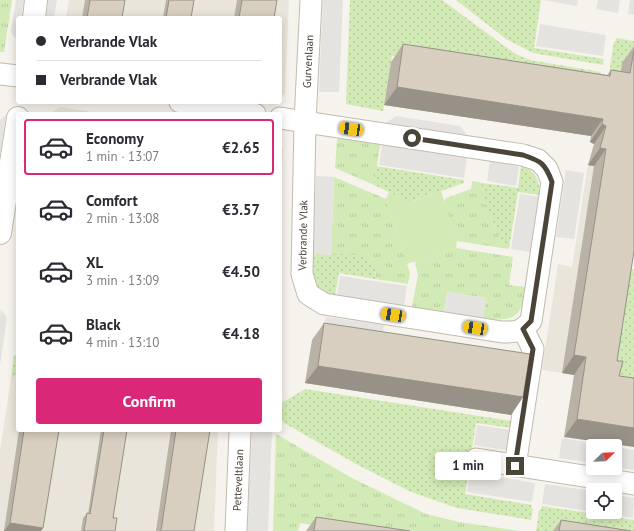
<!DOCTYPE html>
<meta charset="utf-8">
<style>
:root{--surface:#fff;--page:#f7f7f7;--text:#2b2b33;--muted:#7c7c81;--line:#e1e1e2;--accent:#db2777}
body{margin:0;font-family:"PT Sans",sans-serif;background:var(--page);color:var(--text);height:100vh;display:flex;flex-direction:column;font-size:15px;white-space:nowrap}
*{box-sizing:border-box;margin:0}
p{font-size:13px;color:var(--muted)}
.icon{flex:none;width:22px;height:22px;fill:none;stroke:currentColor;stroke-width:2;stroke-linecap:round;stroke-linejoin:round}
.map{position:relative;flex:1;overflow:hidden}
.details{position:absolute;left:16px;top:112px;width:266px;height:320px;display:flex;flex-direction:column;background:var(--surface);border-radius:4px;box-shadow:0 2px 10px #0003}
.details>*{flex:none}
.hud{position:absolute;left:16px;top:16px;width:266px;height:88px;border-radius:4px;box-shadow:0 2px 10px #0003;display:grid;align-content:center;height:88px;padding:0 20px;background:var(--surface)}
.needle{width:26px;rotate:67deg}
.tools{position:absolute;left:586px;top:439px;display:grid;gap:8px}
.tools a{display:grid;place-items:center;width:36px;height:36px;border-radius:4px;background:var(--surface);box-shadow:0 2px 10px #0003;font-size:20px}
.end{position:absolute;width:18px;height:18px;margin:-9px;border:5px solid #4b4439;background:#fff;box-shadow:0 0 0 2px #fff}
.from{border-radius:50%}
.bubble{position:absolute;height:28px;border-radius:4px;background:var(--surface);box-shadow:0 2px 10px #0003;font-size:13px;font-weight:700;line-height:28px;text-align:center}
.car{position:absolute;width:12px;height:24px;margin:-12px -6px;border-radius:5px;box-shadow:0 0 3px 1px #0007;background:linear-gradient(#f5c518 24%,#345 0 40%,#f5c518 0 76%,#345 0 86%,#f5c518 0)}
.hud b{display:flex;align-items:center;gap:14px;height:38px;font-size:15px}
.hud b+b{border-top:1px solid var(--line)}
.hud i{width:10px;height:10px;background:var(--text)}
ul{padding:7px 0 0;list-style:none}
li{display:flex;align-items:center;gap:12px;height:56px;margin:0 8px 6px;padding:0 12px;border:2px solid transparent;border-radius:4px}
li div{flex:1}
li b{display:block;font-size:15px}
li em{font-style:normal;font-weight:700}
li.selected{border-color:var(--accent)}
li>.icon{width:36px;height:36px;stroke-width:1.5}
.action{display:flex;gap:8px;margin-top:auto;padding:8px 20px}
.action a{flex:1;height:46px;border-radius:4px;background:var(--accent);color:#fff;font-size:16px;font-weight:700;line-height:46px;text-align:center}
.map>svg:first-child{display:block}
</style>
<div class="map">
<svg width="634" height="531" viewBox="0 0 634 531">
<defs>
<pattern id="grass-tufts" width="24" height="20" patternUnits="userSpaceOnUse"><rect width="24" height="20" fill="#d2eab5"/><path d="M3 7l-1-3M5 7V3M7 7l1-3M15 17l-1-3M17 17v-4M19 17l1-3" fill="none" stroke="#b6ca9c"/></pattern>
<pattern id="garden-dots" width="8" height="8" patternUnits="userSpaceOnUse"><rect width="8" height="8" fill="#d2eab5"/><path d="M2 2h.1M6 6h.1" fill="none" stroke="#b6ca9c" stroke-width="1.8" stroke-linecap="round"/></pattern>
</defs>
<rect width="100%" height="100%" fill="#f6f3ec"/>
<path fill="#eae5da" d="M69 0H175L173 18H66Z
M182 0H289L285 93 282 97 280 99V18H179Z
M61 107 104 114H52L53 111Z
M280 143 283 149 280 223Z
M588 164 634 172 611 380 542 370 558 264 572 267Z
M18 372V430H110L94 531H0V451L11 379Z
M116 430H218L214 531H100Z"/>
<path fill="url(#grass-tufts)" d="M0 0H12L4 52H0Z
M340 138 380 145 374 185 335 168 337 139Z
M334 177 386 199 410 273 408 284 375 279 376 271 356 255H331Z
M472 181 483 183 482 198 502 242 509 249 457 241 444 202 446 198 471 189Z
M456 248 513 257 509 285 526 287C521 319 514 322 483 318L486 298 447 292 444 312 412 307 418 275 415 261Z
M276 434 352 478 426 514 459 522 520 531H348L300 523 298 531H273Z"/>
<path fill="#d2eab5" d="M441 191 457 241 456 248 407 264 386 199 389 192 411 202Z"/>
<path fill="url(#garden-dots)" d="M350 0H442L503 45 516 54 530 60 601 72 599 88 481 66 392 56 383 111 346 104Z
M456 0H541L534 48 604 59 603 65 533 53 506 39Z
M616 38 634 41V55L628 54 617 94 606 92 614 42H615Z
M376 166 464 180V183L410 202 374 185Z
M521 166C535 170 540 181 540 195L518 192 509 249 502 242 482 198 483 183 518 188Z
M313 254C329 254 363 251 373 263 376 268 376 274 375 279L339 273 335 295C310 290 313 275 313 254Z
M629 269H634V398L591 377Z
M14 355H18V372L11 379Z
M305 389 512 421 511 428 476 423 465 494 532 505 531 508 533 509 531 520 457 508 411 492 356 464 286 424 280 419V404Z
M542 506 634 520V531H569L554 529V531H536L539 510H541Z"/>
<path fill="#e5e3e0" d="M16 0H24L21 18H18V42L11 32Z
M48 0H57L54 18H46Z
M323 0H343L339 92H319Z
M543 0H578L577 6Z
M598 0H620L618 13 596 9Z
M630 0H634V15L628 14Z
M540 24 606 35 603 56 536 46Z
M6 115 0 156V120Z
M396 116 460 126 467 135 386 123Z
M382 145 467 158 464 178 379 165Z
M490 161 519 166 516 186 487 181Z
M566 170 584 173 574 239 556 237Z
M316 176 334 177 331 255 313 254Z
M520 194 540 197 531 252 511 249Z
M340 276 407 286 404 306 337 295Z
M447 292 486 298 483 318 444 312Z
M1 309 7 317 0 365V316Z
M326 317 384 325 381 343 324 333Z
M477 425 511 430 507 450 474 445Z
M252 430H272L268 531H247Z
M562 438 611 446H593V463L559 458Z
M615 447 634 450V470L615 467Z
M470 472 535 483 532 502 467 492Z
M545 484 593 491V512L542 504Z
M615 495 634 498 633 518 595 512H615Z"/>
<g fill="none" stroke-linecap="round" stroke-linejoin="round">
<g stroke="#c2bbae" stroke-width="23">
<g id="minor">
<path d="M0 74 18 76"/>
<path d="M180 102 255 114"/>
<path id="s1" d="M280 118 305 122 523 155 538 160 547 169 552 182 531 321C521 332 517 332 502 332L324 304 308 294 302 274 305 122 311 0"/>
<path d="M476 459 634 484"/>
<path d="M515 466 533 349 523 329"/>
<path id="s2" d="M236 531 240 430"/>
</g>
</g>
<g stroke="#c2bbae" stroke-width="24">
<path id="tertiary" d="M34 18 36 0
M0 233 18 118"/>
</g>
<use href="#minor" stroke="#fff" stroke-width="21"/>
<use href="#tertiary" stroke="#fff" stroke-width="22"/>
</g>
<path fill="#bab2a6" d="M85 0H125L122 18H82Z
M166 0H194L191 18H163Z
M237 0H277L274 18H234Z
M403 44 607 75 611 70 621 71 622 63 634 46V251L617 361H623L564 437 574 375 562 373 594 166 588 165 594 144 590 142 591 136 384 105 391 62Z
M324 323 523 397 511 415 305 383 312 340Z
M19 430H59L43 528 41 531H4Z
M101 430H127L113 518 115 531H81L83 518 87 513 88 514Z
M171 430H210L194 531H156Z
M316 517 410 531H306Z
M561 520 631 531H553Z"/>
<path fill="#979187" d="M397 87 603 119 591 136 384 105Z
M602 124 606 126 594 144 590 142Z
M600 148 606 149 594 166 588 165Z
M574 355 586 357 574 375 562 373Z
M318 366 523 397 511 415 305 383Z
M577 419 634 428V447L564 437Z
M10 523 43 528 41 531H4Z"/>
<path fill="#d8cfc1" stroke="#979187" d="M90 0H125L122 18H87Z
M169 0H194L191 18H166Z
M242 0H277L274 18H239Z
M403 44 610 76 611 70 630 73 634 50V251L617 361H623L619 376 634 378V428L577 419 586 357 574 355 606 149 600 148 606 126 602 124 603 119 397 87Z
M324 323 530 354 523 397 318 366Z
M24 430H59L43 528 10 523Z
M104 430H127L113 518H117L115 531H84L87 513 90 514Z
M176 430H210L194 531H161Z
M316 517 410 531H314Z
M561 520 631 531H559Z"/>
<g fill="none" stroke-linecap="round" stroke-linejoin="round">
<path stroke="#4b4439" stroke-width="5" d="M412 138 523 155C541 161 545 163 552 182L533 308 531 321 523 329 533 349 515 466"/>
</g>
<g text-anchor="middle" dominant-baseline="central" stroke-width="3" stroke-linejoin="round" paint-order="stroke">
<g font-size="11" fill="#4b4439" stroke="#fff">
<text stroke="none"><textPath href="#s1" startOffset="894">Gurvenlaan</textPath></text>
<text stroke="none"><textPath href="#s1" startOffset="720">Verbrande Vlak</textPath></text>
<text stroke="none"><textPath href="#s2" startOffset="51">Petteveltlaan</textPath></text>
</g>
</g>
</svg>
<div class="tools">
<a><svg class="needle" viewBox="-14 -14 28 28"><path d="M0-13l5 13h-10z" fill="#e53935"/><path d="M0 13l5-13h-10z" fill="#7c7c81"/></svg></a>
<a><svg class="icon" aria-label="locate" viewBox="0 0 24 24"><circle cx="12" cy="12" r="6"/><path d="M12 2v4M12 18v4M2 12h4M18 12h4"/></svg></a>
</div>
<i class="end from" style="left:412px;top:138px"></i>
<i class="end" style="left:515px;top:466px"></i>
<div class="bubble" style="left:435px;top:452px;width:66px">1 min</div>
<i class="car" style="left:351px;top:129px;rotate:278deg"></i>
<i class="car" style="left:393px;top:315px;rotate:279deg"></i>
<i class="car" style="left:475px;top:328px;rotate:279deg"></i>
<div class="hud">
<b><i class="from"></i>Verbrande Vlak</b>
<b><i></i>Verbrande Vlak</b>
</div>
<section class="details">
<ul>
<li class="selected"><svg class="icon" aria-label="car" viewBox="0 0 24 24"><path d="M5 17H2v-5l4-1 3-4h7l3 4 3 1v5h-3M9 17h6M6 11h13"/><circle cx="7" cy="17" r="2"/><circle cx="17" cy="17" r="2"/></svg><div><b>Economy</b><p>1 min · 13:07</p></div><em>€2.65</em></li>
<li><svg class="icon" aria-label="car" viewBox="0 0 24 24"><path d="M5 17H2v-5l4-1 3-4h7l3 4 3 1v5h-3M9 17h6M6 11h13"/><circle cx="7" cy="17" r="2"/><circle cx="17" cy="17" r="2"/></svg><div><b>Comfort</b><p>2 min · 13:08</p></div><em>€3.57</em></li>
<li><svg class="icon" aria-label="car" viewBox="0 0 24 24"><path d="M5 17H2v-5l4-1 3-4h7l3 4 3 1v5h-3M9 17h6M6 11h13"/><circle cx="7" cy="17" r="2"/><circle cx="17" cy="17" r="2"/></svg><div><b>XL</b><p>3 min · 13:09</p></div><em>€4.50</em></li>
<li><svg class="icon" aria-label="car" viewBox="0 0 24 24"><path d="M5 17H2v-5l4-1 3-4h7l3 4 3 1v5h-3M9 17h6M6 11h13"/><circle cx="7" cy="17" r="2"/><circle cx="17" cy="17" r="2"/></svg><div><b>Black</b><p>4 min · 13:10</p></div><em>€4.18</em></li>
</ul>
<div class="action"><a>Confirm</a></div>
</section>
</div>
